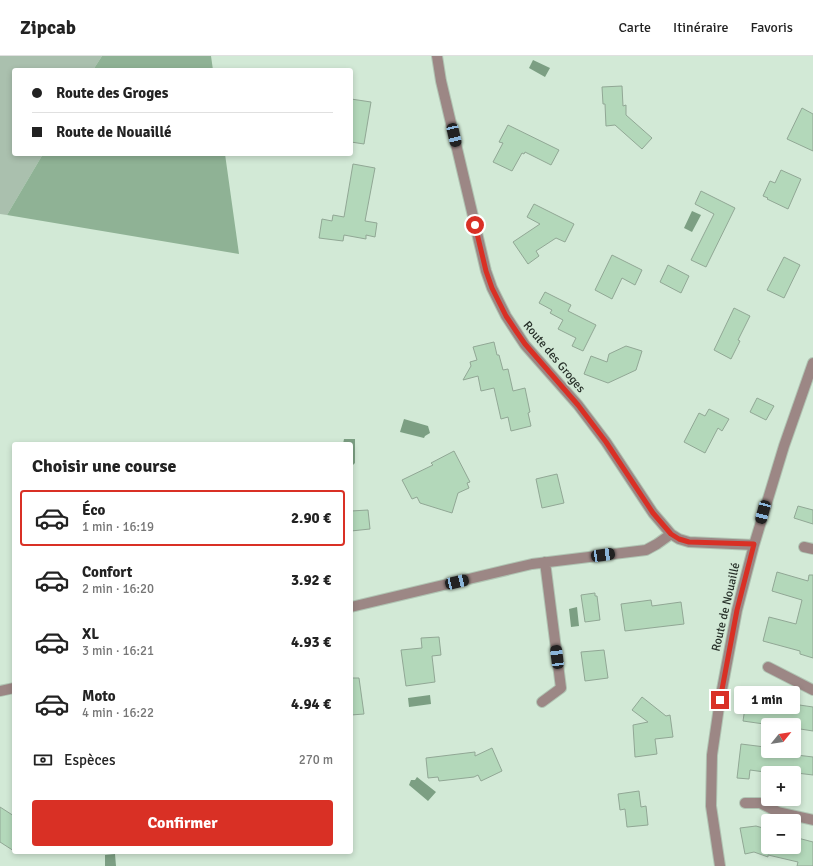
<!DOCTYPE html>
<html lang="fr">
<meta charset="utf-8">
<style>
:root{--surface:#fff;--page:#f2f2f2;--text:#222;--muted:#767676;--line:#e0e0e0;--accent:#d93025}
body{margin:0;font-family:Signika,sans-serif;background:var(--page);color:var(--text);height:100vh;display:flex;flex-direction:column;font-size:15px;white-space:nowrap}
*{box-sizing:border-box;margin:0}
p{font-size:13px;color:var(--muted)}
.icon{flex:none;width:22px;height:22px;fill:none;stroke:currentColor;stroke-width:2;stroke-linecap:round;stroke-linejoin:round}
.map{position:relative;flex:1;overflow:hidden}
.side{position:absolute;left:12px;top:386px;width:341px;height:412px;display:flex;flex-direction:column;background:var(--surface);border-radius:4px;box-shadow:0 2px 6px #0003}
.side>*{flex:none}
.hud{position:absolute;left:12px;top:12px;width:341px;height:88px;border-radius:4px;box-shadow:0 2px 6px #0003;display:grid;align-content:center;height:88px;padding:0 20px;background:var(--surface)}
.needle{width:26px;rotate:60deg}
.buttons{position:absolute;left:761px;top:662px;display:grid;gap:8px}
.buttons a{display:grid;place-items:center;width:40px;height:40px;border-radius:4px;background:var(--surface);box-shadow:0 2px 6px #0003;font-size:20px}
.end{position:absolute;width:18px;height:18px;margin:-9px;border:5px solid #d93025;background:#fff;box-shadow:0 0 0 2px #fff}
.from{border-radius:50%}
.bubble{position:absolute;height:28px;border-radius:4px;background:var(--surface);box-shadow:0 2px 6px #0003;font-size:13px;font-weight:800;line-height:28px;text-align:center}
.car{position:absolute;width:12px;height:24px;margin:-12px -6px;border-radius:5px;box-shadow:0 0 3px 1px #0007;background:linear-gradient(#222 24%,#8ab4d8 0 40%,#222 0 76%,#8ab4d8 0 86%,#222 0)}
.hud b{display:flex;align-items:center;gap:14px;height:38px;font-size:15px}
.hud b+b{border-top:1px solid var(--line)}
.hud i{width:10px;height:10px;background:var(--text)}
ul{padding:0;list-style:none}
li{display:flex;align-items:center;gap:12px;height:56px;margin:0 8px 6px;padding:0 12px;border:2px solid transparent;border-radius:4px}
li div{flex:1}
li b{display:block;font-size:15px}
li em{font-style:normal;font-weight:800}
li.current{border-color:var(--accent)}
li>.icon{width:36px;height:36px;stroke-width:1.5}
h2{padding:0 20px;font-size:18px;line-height:48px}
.pay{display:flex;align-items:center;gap:10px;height:44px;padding:0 20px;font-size:15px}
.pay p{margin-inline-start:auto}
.cta{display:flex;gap:8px;margin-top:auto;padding:8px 20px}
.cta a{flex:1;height:46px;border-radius:4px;background:var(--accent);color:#fff;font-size:16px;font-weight:800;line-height:46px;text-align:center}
header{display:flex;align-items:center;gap:24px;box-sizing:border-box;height:56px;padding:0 20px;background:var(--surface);border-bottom:1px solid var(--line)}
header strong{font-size:19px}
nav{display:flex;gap:22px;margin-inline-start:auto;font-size:14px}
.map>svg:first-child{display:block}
</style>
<header>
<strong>Zipcab</strong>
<nav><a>Carte</a><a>Itinéraire</a><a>Favoris</a></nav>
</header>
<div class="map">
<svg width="813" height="810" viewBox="0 0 813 810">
<rect width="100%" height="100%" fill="#d2e9d6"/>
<path fill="#aac0ae" d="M0 0H102L93 14H14V98H43L7 159 0 158Z"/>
<path fill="#8fb295" d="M102 0H211L213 14H93Z
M43 98H225L239 198 7 159Z"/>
<path fill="#7c9f83" d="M533 4 550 12 545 21 529 12Z
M692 155 701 159 692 176 684 172Z
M404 363 428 370 430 377 425 380 424 382 400 376Z
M344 383H355V407L351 411V388H343Z
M577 551 579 570 571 571 569 553Z
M430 639 431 648 409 651 408 642Z
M417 721 436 736 428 745 409 729 411 724H415Z
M115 798 116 810H105V799Z"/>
<path fill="#b3d8ba" stroke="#91a795" d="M622 30 623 50 626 49V59L652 82 642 93 615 69 606 70 605 48H603L602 31Z
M351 43 371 46 364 88 351 86Z
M802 52 813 58V95L787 83Z
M508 69 559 94 551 109 525 96 524 98 522 97 512 115 493 106 503 87 499 86Z
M353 108 375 112 365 165 377 167 375 181 366 179V183L344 179 343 185 319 182 322 163 332 165 333 159 344 161Z
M781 114 801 123 788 153 767 143 768 142 763 140 770 125 775 127Z
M701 135 735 152 706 211 691 204 714 158 695 148Z
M534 148 574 168 565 186 556 182 536 195 539 200 528 208 513 186 540 168 527 161Z
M612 199 642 214 635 229 622 222 612 243 595 234Z
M784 201 800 209 784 242 767 234Z
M668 209 689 220 681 237 660 226Z
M545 236 571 249 568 255 596 269 583 295 572 290 576 282 558 273 563 264 550 257 552 254 539 247Z
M734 252 750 260 738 284 740 285 731 303 714 294Z
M494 286 497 299H499L503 314 508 313 513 335 525 332 530 356 528 357 531 370 511 375 508 361 501 363 494 332 481 335 478 320 463 324 471 310 470 306 477 304 473 291Z
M626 290 642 295 636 314 608 327 584 318 591 300 607 306 609 298Z
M757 342 774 350 766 364 750 356Z
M709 353 729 363 722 375 718 372 705 397 684 386 699 357 705 360Z
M454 395 470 426 467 427 469 432 458 437 452 457 420 447 417 441 412 443 402 424 433 409 431 407Z
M557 418 564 447 542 452 536 423Z
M798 450 813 454V468L794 462Z
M368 454 370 473 351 475V455Z
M777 516 808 525 809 519H813V602L800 598V595L763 585 769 561 796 568 802 544 772 535Z
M595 537V540H597L600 564 585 566 581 539Z
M651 544 652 550 681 546 684 568 625 575 621 548Z
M439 581 441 599 432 600 435 626 406 630 401 594 422 592 421 582Z
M604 594 608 622 585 625 581 596Z
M351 622H359L364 658 351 659Z
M642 641 666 660 670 659 673 681 655 683 657 698 635 701 633 669 648 666 632 654Z
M759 643 813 651V675L794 672V669H771L743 665 746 645 758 647Z
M741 688 765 691 764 695 813 701V719L772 714V717L750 714 749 723 737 722Z
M492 692 502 715 481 725 478 719 474 721 439 725 438 721 428 722 426 702 475 696V700Z
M639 735 641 751 646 750 648 769 627 771 625 753 620 754 618 738Z
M0 751 14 760V795L0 786Z
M756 770 763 772 762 776 768 778V791H794V781L813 786V810H797L798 806 768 799V801L754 796 745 798 740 772Z"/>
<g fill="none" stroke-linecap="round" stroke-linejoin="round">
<g stroke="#b0c4b3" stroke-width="12">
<path id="minor" d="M437 0 441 25 486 215 492 232 506 260 525 289 578 349 606 386 653 457 671 478
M804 491 813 493
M351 551 532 508 646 494 657 488 671 478 679 483 689 486 754 489
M768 611 813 634
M0 635 14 632
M542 646 561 632 545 506
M745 747H760L778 756 813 764
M720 810 711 750 712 699 720 644 737 554 754 489 784 390 813 307"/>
</g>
<use href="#minor" stroke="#9c8785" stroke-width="10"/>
</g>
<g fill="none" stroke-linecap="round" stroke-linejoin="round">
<path stroke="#d93025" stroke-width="5" d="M475 169 486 215 492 232 506 260 516 275 525 288 578 349 606 386 653 457 671 478 679 483 689 486 754 488 737 554 720 644"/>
</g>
<g text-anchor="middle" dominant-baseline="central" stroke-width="3.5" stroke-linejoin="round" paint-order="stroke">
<g font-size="12" fill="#262f28" stroke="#d2e9d6">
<text transform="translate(554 301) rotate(50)">Route des Groges</text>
<text transform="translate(726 551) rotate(-77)">Route de Nouaillé</text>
</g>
</g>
</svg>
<div class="buttons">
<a><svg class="needle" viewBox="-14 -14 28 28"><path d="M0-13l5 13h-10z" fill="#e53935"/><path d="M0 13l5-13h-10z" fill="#767676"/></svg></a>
<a>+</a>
<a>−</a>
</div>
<i class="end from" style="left:475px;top:169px"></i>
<i class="end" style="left:720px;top:644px"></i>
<div class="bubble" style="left:734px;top:630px;width:66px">1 min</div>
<i class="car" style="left:454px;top:79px;rotate:167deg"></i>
<i class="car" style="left:763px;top:456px;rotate:195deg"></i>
<i class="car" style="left:603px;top:499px;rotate:82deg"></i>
<i class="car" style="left:457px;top:526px;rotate:77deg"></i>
<i class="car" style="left:557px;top:601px;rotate:353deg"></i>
<div class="hud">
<b><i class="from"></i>Route des Groges</b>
<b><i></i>Route de Nouaillé</b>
</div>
<section class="side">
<h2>Choisir une course</h2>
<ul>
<li class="current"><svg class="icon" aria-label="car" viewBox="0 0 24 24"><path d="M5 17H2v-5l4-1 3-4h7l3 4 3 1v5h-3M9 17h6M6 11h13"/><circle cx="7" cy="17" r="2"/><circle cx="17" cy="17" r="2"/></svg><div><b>Éco</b><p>1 min · 16:19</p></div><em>2.90 €</em></li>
<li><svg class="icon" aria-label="car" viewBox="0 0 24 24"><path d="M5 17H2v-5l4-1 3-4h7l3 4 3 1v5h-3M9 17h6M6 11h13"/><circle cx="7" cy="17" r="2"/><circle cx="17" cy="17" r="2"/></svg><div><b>Confort</b><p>2 min · 16:20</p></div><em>3.92 €</em></li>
<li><svg class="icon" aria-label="car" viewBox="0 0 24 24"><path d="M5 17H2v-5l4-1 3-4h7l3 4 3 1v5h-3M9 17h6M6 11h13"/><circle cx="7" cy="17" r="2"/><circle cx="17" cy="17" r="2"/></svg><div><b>XL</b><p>3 min · 16:21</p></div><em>4.93 €</em></li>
<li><svg class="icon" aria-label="car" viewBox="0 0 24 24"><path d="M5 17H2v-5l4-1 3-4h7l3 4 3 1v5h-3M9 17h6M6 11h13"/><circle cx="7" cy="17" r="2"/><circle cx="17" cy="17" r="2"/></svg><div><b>Moto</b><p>4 min · 16:22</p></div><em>4.94 €</em></li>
</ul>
<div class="pay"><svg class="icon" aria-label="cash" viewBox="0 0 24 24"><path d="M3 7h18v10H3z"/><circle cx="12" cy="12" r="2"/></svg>Espèces<p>270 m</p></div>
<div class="cta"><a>Confirmer</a></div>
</section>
</div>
